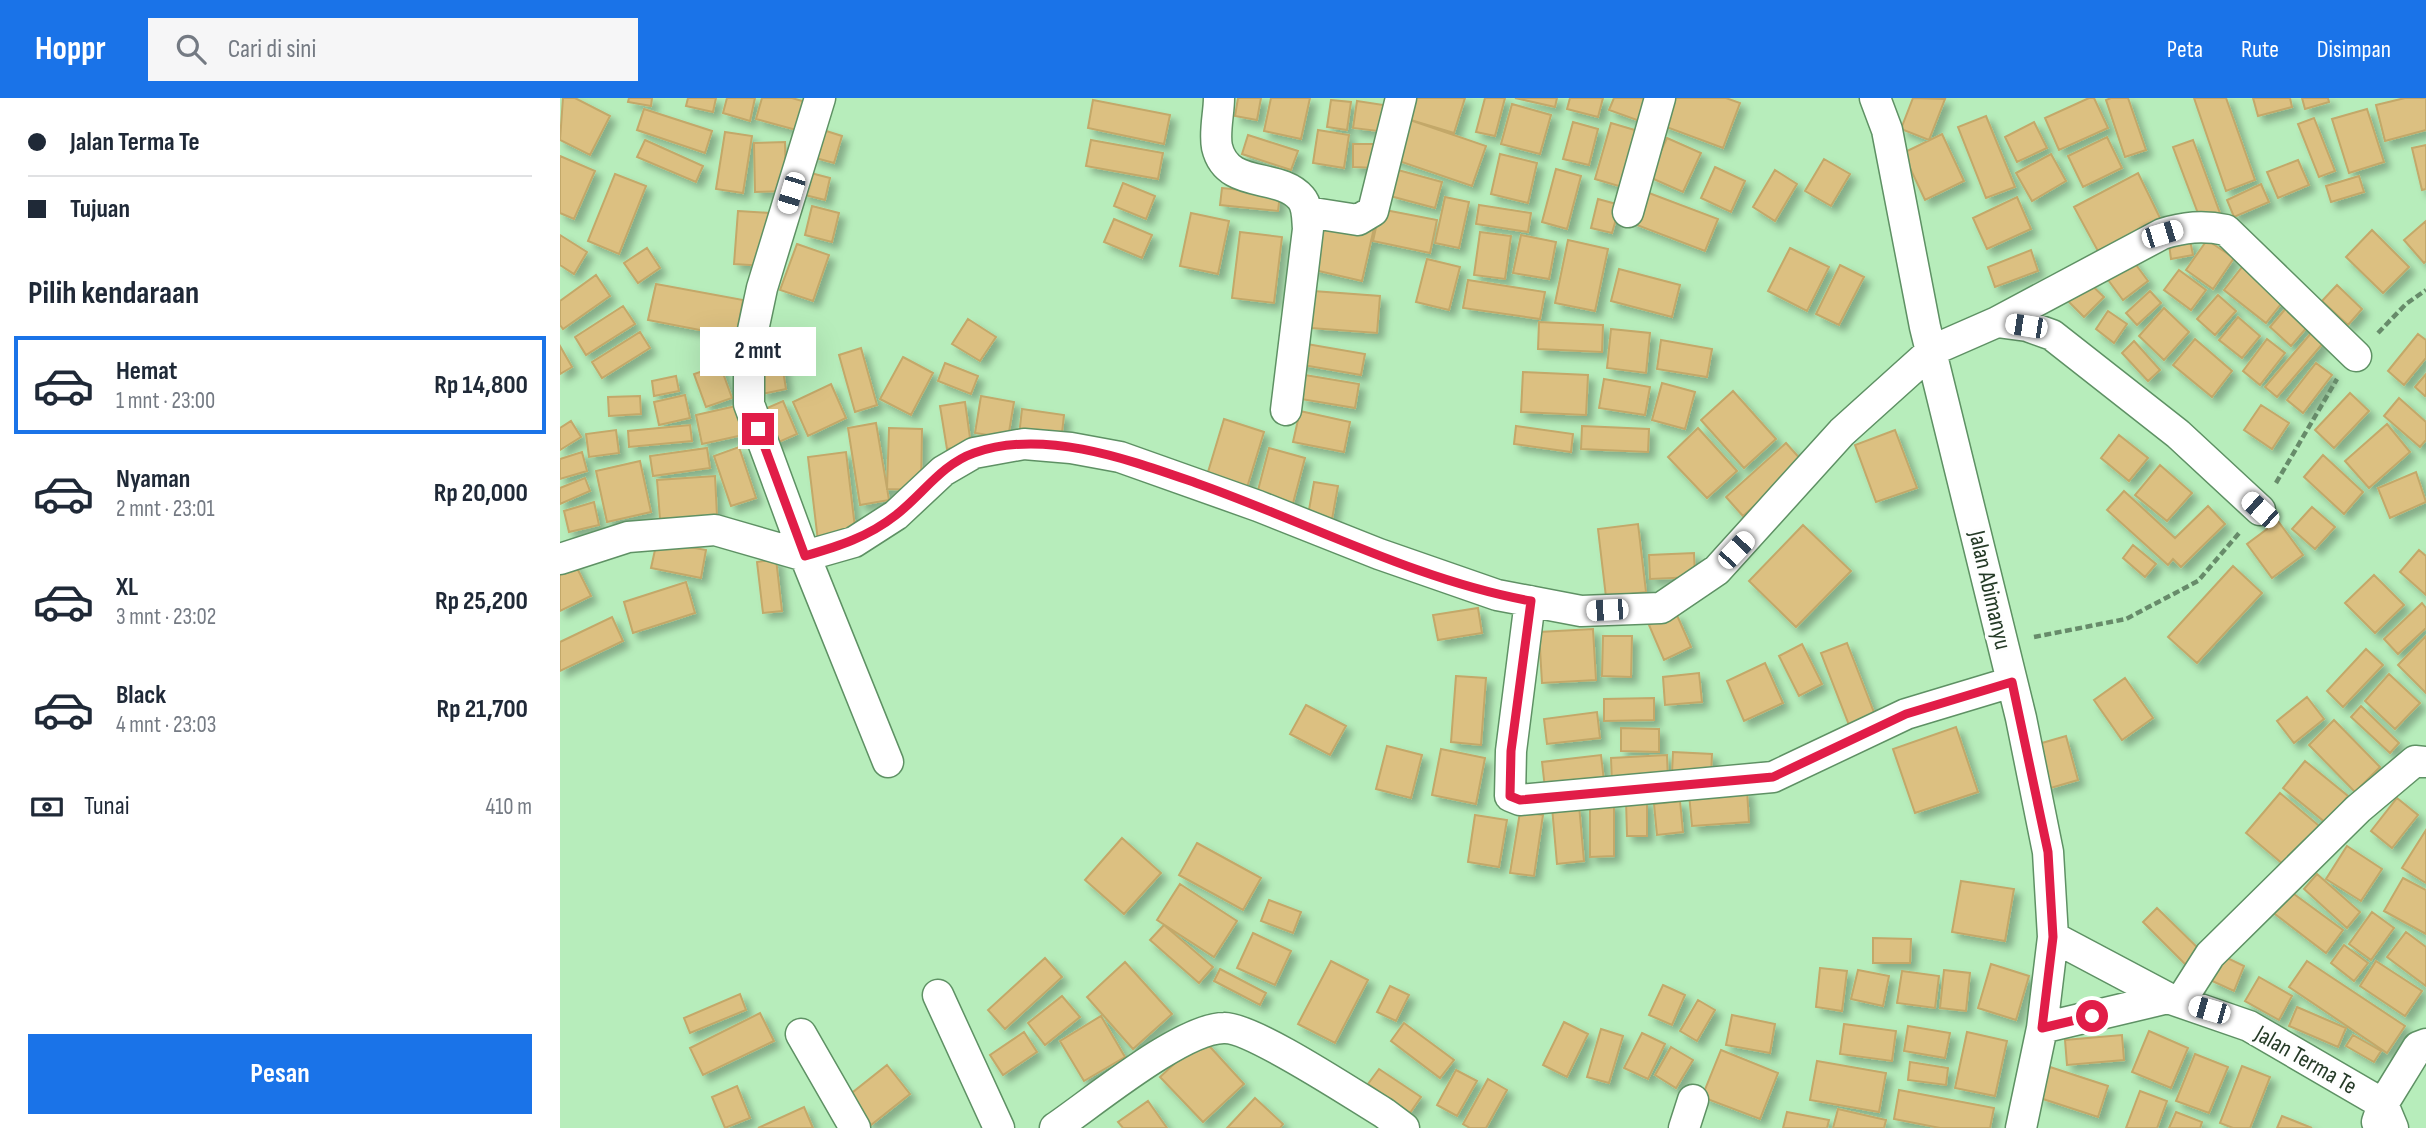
<!DOCTYPE html>
<html lang="id">
<meta charset="utf-8">
<style>
:root{--surface:#fff;--page:#f6f6f7;--text:#1f2937;--muted:#747a83;--line:#e0e1e3;--accent:#1a73e8}
body{margin:0;font-family:"Sofia Sans Condensed",sans-serif;background:var(--page);color:var(--text);height:100vh;display:flex;flex-direction:column;font-size:26px;white-space:nowrap}
*{box-sizing:border-box;margin:0}
p{font-size:23px;color:var(--muted)}
.icon{flex:none;width:38px;height:38px;fill:none;stroke:currentColor;stroke-width:2;stroke-linecap:round;stroke-linejoin:round}
.map{position:relative;flex:1;overflow:hidden}
.drawer{display:flex;flex-direction:column;background:var(--surface);width:560px}
.drawer>*{flex:none}
.banner{display:grid;align-content:center;height:154px;padding:0 28px;background:var(--surface)}
.end{position:absolute;width:32px;height:32px;margin:-16px;border:9px solid #e11d48;background:#fff;box-shadow:0 0 0 4px #fff}
.from{border-radius:50%}
.bubble{position:absolute;height:49px;border-radius:0px;background:var(--surface);box-shadow:0 7px 28px #0002;font-size:23px;font-weight:700;line-height:49px;text-align:center}
.car{position:absolute;width:21px;height:42px;margin:-21px -10px;border-radius:9px;box-shadow:0 0 5px 2px #0007;background:linear-gradient(#fff 24%,#345 0 40%,#fff 0 76%,#345 0 86%,#fff 0)}
.banner b{display:flex;align-items:center;gap:24px;height:66px;font-size:26px}
.banner b+b{border-top:2px solid var(--line)}
.banner i{width:18px;height:18px;background:var(--text)}
ul{padding:0;list-style:none}
li{display:flex;align-items:center;gap:21px;height:98px;margin:0 14px 10px;padding:0 14px;border:4px solid transparent;border-radius:0px}
li div{flex:1}
li b{display:block;font-size:26px}
li em{font-style:normal;font-weight:700}
li.current{border-color:var(--accent)}
li>.icon{width:63px;height:63px;stroke-width:1.5}
h2{padding:0 28px;font-size:32px;line-height:84px}
.pay{display:flex;align-items:center;gap:18px;height:77px;padding:0 28px;font-size:26px}
.pay p{margin-inline-start:auto}
.primary-button{display:flex;gap:14px;margin-top:auto;padding:14px 28px}
.primary-button a{flex:1;height:80px;border-radius:0px;background:var(--accent);color:#fff;font-size:28px;font-weight:700;line-height:80px;text-align:center}
header{display:flex;align-items:center;gap:42px;box-sizing:border-box;height:98px;padding:0 35px;background:var(--accent);color:#fff}
header strong{font-size:33px}
nav{display:flex;gap:38px;margin-inline-start:auto;font-size:24px}
.search{width:490px;height:63px;background:var(--page);display:flex;align-items:center;gap:18px;box-sizing:border-box;padding:0 24px;border-radius:0px;color:var(--muted);font-size:26px}
main{display:flex;flex:1;min-height:0}
.map>svg:first-child{display:block}
</style>
<header>
<strong>Hoppr</strong>
<div class="search"><svg class="icon" aria-label="search" viewBox="0 0 24 24"><circle cx="10" cy="10" r="6"/><path d="M15 15l6 6"/></svg>Cari di sini</div>
<nav><a>Peta</a><a>Rute</a><a>Disimpan</a></nav>
</header>
<main>
<section class="drawer">
<div class="banner">
<b><i class="from"></i>Jalan Terma Te</b>
<b><i></i>Tujuan</b>
</div>
<h2>Pilih kendaraan</h2>
<ul>
<li class="current"><svg class="icon" aria-label="car" viewBox="0 0 24 24"><path d="M5 17H2v-5l4-1 3-4h7l3 4 3 1v5h-3M9 17h6M6 11h13"/><circle cx="7" cy="17" r="2"/><circle cx="17" cy="17" r="2"/></svg><div><b>Hemat</b><p>1 mnt · 23:00</p></div><em>Rp 14,800</em></li>
<li><svg class="icon" aria-label="car" viewBox="0 0 24 24"><path d="M5 17H2v-5l4-1 3-4h7l3 4 3 1v5h-3M9 17h6M6 11h13"/><circle cx="7" cy="17" r="2"/><circle cx="17" cy="17" r="2"/></svg><div><b>Nyaman</b><p>2 mnt · 23:01</p></div><em>Rp 20,000</em></li>
<li><svg class="icon" aria-label="car" viewBox="0 0 24 24"><path d="M5 17H2v-5l4-1 3-4h7l3 4 3 1v5h-3M9 17h6M6 11h13"/><circle cx="7" cy="17" r="2"/><circle cx="17" cy="17" r="2"/></svg><div><b>XL</b><p>3 mnt · 23:02</p></div><em>Rp 25,200</em></li>
<li><svg class="icon" aria-label="car" viewBox="0 0 24 24"><path d="M5 17H2v-5l4-1 3-4h7l3 4 3 1v5h-3M9 17h6M6 11h13"/><circle cx="7" cy="17" r="2"/><circle cx="17" cy="17" r="2"/></svg><div><b>Black</b><p>4 mnt · 23:03</p></div><em>Rp 21,700</em></li>
</ul>
<div class="pay"><svg class="icon" aria-label="cash" viewBox="0 0 24 24"><path d="M3 7h18v10H3z"/><circle cx="12" cy="12" r="2"/></svg>Tunai<p>410 m</p></div>
<div class="primary-button"><a>Pesan</a></div>
</section>
<div class="map">
<svg width="1866" height="1030" viewBox="0 0 1866 1030">
<defs>
<filter id="shadow"><feDropShadow dx="6" dy="6" stdDeviation="3.5" flood-color="#0004"/></filter>
</defs>
<rect width="100%" height="100%" fill="#b7edbb"/>
<path fill="#dcc081" stroke="#c3a869" stroke-width="2" filter="url(#shadow)" d="M3 0H15L50 18 30 57 0 42Z
M69 0H92L91 8 68 4Z
M128 0H156L153 14 126 8Z
M167 0H195L190 23 163 15Z
M202 0H232L249 5 240 33 196 21Z
M678 0H701L697 22 675 18Z
M711 0H750L741 41 704 33Z
M850 0H905L894 35 844 20Z
M925 0H945L935 38 916 34Z
M955 0H997L995 9Z
M1010 0H1043L1038 19 1007 11Z
M1054 0H1096L1088 26 1049 12Z
M1112 0H1166L1180 5 1163 50 1101 27Z
M1353 0 1385 1 1369 42 1341 31Z
M1529 0H1534L1548 30 1499 52 1485 20Z
M1551 0H1568L1586 52 1565 59 1546 2Z
M1634 0H1666L1695 82 1666 93Z
M1693 0H1730L1732 9 1698 18Z
M1742 0H1768L1769 4 1745 11Z
M1845 0H1866V32L1825 43 1816 7Z
M533 2 610 17 604 46 528 30Z
M771 2 791 4 787 32 767 29Z
M797 3 830 8 826 34 793 30Z
M952 6 991 17 980 56 941 46Z
M84 11 152 33 145 55 77 32Z
M1807 11 1824 64 1789 75 1772 21Z
M1426 18 1455 89 1426 100 1398 29Z
M844 20 926 48 912 88 830 60Z
M1754 20 1775 73 1759 79 1738 26Z
M1013 24 1038 31 1029 67 1003 61Z
M1474 24 1487 50 1457 64 1445 39Z
M1051 25 1085 35 1069 91 1035 81Z
M260 31 282 38 274 65 252 59Z
M758 32 789 37 784 70 753 65Z
M165 34 192 38 183 95 156 91Z
M1382 36 1404 83 1365 102 1343 55Z
M688 37 738 53 731 72 682 56Z
M1547 39 1562 70 1523 89 1508 58Z
M1107 40 1141 55 1123 94 1089 79Z
M85 42 143 68 136 84 77 59Z
M531 42 603 55 598 81 526 68Z
M1633 42 1661 118 1642 126 1613 49Z
M225 44 226 93 195 94 194 45Z
M793 46H818L817 70 793 69Z
M1866 47V91L1862 92 1852 50Z
M940 56 977 65 968 105 931 96Z
M1491 56 1506 83 1472 103 1456 75Z
M0 58 35 73 14 121 0 115Z
M1264 61 1290 76 1271 108 1245 93Z
M1738 62 1749 87 1718 100 1707 74Z
M1155 69 1185 83 1171 114 1141 100Z
M996 71 1021 78 1007 131 982 124Z
M838 72 882 84 875 110 830 98Z
M1215 72 1237 86 1215 123 1193 109Z
M247 74 270 80 265 102 241 96Z
M1578 75 1601 122 1539 155 1514 109Z
M55 76 86 88 59 156 28 143Z
M1799 78 1804 94 1771 104 1766 88Z
M563 85 595 98 586 121 554 108Z
M1701 86 1709 104 1674 119 1667 102Z
M662 90 720 96 718 113 660 107Z
M1081 92 1158 121 1145 153 1069 124Z
M885 99 909 104 899 150 875 145Z
M1457 99 1471 131 1427 151 1413 120Z
M1038 101 1060 107 1052 135 1031 130Z
M919 107 971 115 968 134 916 126Z
M252 108 279 115 272 144 245 137Z
M820 111 877 122 870 155 813 143Z
M178 113 210 115 206 168 174 166Z
M631 115 669 123 658 176 620 168Z
M762 119 814 130 802 183 750 171Z
M554 121 592 137 582 160 544 144Z
M1866 123V163L1864 165 1844 142Z
M1812 132 1849 169 1823 195 1786 159Z
M680 134 722 139 714 205 672 200Z
M920 134 951 138 945 181 914 177Z
M0 137 27 154 14 176 0 167Z
M961 137 996 144 989 181 953 175Z
M1008 142 1048 151 1035 213 995 205Z
M1630 142 1633 157 1611 161 1609 146Z
M1647 142 1674 160 1653 191 1626 172Z
M237 146 269 157 253 203 220 192Z
M87 150 100 170 78 185 64 165Z
M1230 150 1269 169 1247 213 1208 193Z
M1471 152 1478 173 1435 189 1428 169Z
M1568 156 1588 183 1563 202 1543 175Z
M867 161 900 169 889 212 856 204Z
M1686 164 1728 197 1706 225 1664 192Z
M1280 167 1304 179 1279 227 1256 216Z
M1059 171 1120 187 1112 219 1051 203Z
M1619 172 1646 192 1631 212 1604 192Z
M36 177 50 198 3 231 0 227V203Z
M1523 179 1544 199 1524 219 1503 198Z
M908 182 985 194 980 221 903 210Z
M96 186 183 202 176 239 88 222Z
M1777 187 1802 211 1788 227 1762 203Z
M753 193 820 198 817 235 751 230Z
M1590 193 1601 205 1577 227 1566 215Z
M1658 197 1676 213 1655 237 1637 221Z
M63 208 75 226 26 257 15 239Z
M1727 209 1748 228 1731 248 1710 229Z
M1604 210 1629 234 1604 262 1579 238Z
M1548 213 1567 226 1554 245 1536 231Z
M1678 219 1700 238 1682 260 1659 242Z
M408 221 436 239 420 263 392 246Z
M979 224 1043 227 1042 254 978 251Z
M1051 231 1090 235 1086 275 1047 270Z
M80 234 90 250 42 280 32 264Z
M1752 234 1764 244 1717 299 1705 289Z
M1858 236 1866 242V260L1844 287 1828 273Z
M1635 241 1672 273 1652 299 1613 267Z
M1707 241 1725 255 1700 287 1683 273Z
M1101 242 1152 251 1147 279 1097 271Z
M1574 243 1600 272 1588 283 1562 255Z
M741 245 805 256 801 277 737 266Z
M0 248 12 269 0 276Z
M301 250 317 307 295 314 279 257Z
M343 259 373 275 351 317 320 301Z
M221 260 226 291 202 296 196 264Z
M385 265 418 278 411 296 378 283Z
M1756 265 1772 277 1743 315 1727 302Z
M160 267 172 300 146 309 134 276Z
M963 274 1028 277 1026 317 961 314Z
M1866 276V297L1865 298 1855 289Z
M745 277 799 286 795 310 741 301Z
M116 278 119 293 94 298 92 283Z
M1044 281 1090 289 1085 317 1039 310Z
M1102 285 1135 294 1125 331 1092 322Z
M271 286 286 320 248 338 233 304Z
M1173 293 1216 341 1184 370 1141 322Z
M1790 295 1809 313 1774 350 1755 332Z
M125 297 130 320 99 327 94 304Z
M80 298 81 316 49 318 48 299Z
M421 298 454 304 448 340 415 335Z
M1839 300 1866 324V342L1860 349 1824 318Z
M223 303 237 336 212 347 198 314Z
M405 304 411 347 387 351 380 308Z
M1701 307 1729 325 1712 351 1684 332Z
M176 308 183 337 142 346 136 317Z
M462 311 504 317 501 344 459 338Z
M740 313 790 324 784 354 733 344Z
M664 321 704 334 685 396 645 384Z
M11 323 21 339 0 352V330Z
M316 325 329 402 300 407 288 330Z
M1827 326 1850 354 1809 390 1785 363Z
M130 327 132 343 69 349 68 333Z
M956 328 1013 336 1011 354 954 346Z
M1022 328 1089 331 1088 354 1021 351Z
M329 330 362 331 361 392 327 391Z
M1138 330 1177 373 1147 400 1108 359Z
M56 332 59 355 29 359 26 336Z
M1335 332 1357 390 1316 404 1295 347Z
M1559 337 1588 360 1569 383 1541 360Z
M1226 345 1243 364 1183 418 1166 399Z
M179 349 196 400 171 408 154 358Z
M147 350 150 370 93 378 90 358Z
M709 350 745 360 732 409 696 400Z
M22 354 27 373 0 381V361Z
M286 354 296 438 258 443 248 359Z
M1763 357 1803 394 1784 416 1744 379Z
M80 363 91 414 47 424 36 373Z
M1600 367 1632 395 1607 423 1575 397Z
M1856 374 1866 404 1830 420 1818 390Z
M155 378 157 418 100 421 97 382Z
M25 380 30 393 0 406V390Z
M754 384 778 388 771 427 747 423Z
M1564 393 1615 440 1648 408 1665 426 1621 469 1613 461 1608 467 1547 412Z
M34 404 39 427 9 434 4 413Z
M1752 409 1775 429 1755 451 1732 431Z
M1718 423 1743 457 1712 480 1687 446Z
M1078 426 1086 494 1046 499 1038 431Z
M1243 427 1291 473 1236 529 1189 483Z
M97 443 146 452 141 480 91 470Z
M1573 447 1596 466 1585 479 1563 460Z
M1859 452 1866 458V497L1840 474Z
M1134 455 1135 479 1090 481 1089 457Z
M216 461 222 513 203 515 197 464Z
M14 464 31 498 0 513V470Z
M1673 468 1702 495 1637 565 1608 539Z
M1814 477 1844 507 1815 535 1785 505Z
M126 484 135 515 73 535 64 504Z
M1862 505 1866 510V530L1838 556 1824 541Z
M918 510 922 535 878 542 873 517Z
M1116 515 1131 549 1104 562 1089 527Z
M52 519 63 543 0 573V544Z
M1033 531 1036 582 982 585 979 534Z
M1043 538H1072L1071 579 1042 578Z
M1866 538V595L1838 567Z
M1287 545 1315 617 1289 627 1261 555Z
M1242 546 1262 586 1239 598 1219 558Z
M1806 551 1823 567 1783 609 1767 593Z
M1205 565 1223 605 1184 623 1167 583Z
M1139 575 1142 604 1105 607 1103 579Z
M1829 576 1860 605 1835 631 1805 603Z
M896 578 926 580 921 647 891 644Z
M1565 580 1593 620 1562 642 1534 602Z
M1747 599 1764 621 1734 645 1717 623Z
M1094 600V622L1044 623V601Z
M746 607 786 628 770 657 730 636Z
M1801 608 1839 645 1830 655 1791 619Z
M1037 614 1040 640 987 646 984 621Z
M1774 622 1820 669 1795 694 1749 647Z
M1396 629 1418 694 1355 715 1333 651Z
M1061 630 1099 631V654L1061 653Z
M1506 638 1518 682 1487 691 1475 647Z
M827 648 862 657 851 700 816 691Z
M881 651 925 660 916 706 872 697Z
M1113 654 1152 656 1151 678 1112 676Z
M1041 657 1044 683 985 690 982 664Z
M1107 657 1108 684 1052 687 1051 660Z
M1745 663 1788 698 1766 725 1723 690Z
M1187 692 1189 724 1132 728 1129 696Z
M1720 695 1764 732 1730 772 1686 735Z
M1837 700 1858 717 1832 750 1811 733Z
M1066 702H1087V738H1067Z
M1120 703 1123 734 1097 737 1094 706Z
M1030 705H1054V758L1030 759Z
M1019 707 1024 763 997 766 992 709Z
M960 714 983 717 974 778 950 775Z
M915 717 947 722 939 769 908 764Z
M1866 732V785L1842 770Z
M562 740 601 775 564 816 525 782Z
M637 745 701 780 683 812 619 777Z
M1787 748 1822 771 1801 803 1766 781Z
M1757 776 1800 814 1787 830 1744 791Z
M1843 780 1866 792V836L1824 813Z
M1401 783 1454 791 1445 843 1392 834Z
M620 786 677 823 654 859 597 822Z
M1723 788 1783 832 1766 855 1707 810Z
M709 802 741 814 733 835 701 823Z
M1597 810 1641 853 1627 868 1583 824Z
M1812 814 1834 830 1811 862 1789 846Z
M604 827 653 869 639 885 590 842Z
M1846 834 1866 849V888L1827 859Z
M693 835 731 853 715 887 677 870Z
M1313 840 1351 841 1350 865H1313Z
M1784 847 1808 865 1794 883 1771 865Z
M1661 857 1684 868 1674 893 1650 882Z
M485 860 502 879 445 931 428 912Z
M771 863 808 882 775 945 738 926Z
M1747 863 1845 928 1827 955 1729 889Z
M1816 863 1862 893 1845 918 1800 888Z
M565 864 612 916 573 951 527 899Z
M1431 866 1469 878 1456 922 1418 910Z
M1260 870 1287 873 1282 913 1256 909Z
M660 871 706 895 700 907 654 883Z
M1298 872 1329 878 1323 908 1291 901Z
M1384 872 1410 875 1406 913 1380 910Z
M1342 873 1379 878 1375 910 1337 905Z
M1699 879 1732 898 1719 922 1685 903Z
M1103 887 1125 897 1112 927 1089 917Z
M830 888 849 897 836 923 817 914Z
M180 896 186 912 130 935 124 920Z
M502 898 520 919 485 947 468 925Z
M1138 902 1155 912 1137 943 1120 933Z
M1737 909 1786 930 1778 949 1729 928Z
M200 915 214 943 143 977 130 950Z
M1172 917 1215 926 1210 955 1166 947Z
M541 918 565 959 524 983 500 943Z
M1004 924 1028 936 1007 979 983 967Z
M844 925 894 962 880 980 831 943Z
M1284 926 1336 933 1332 963 1280 956Z
M1348 928 1390 935 1385 960 1344 953Z
M1041 931 1063 938 1049 985 1027 979Z
M1589 933 1628 950 1611 990 1572 974Z
M464 934 477 954 443 977 430 957Z
M1407 934 1447 943 1435 998 1395 990Z
M1082 935 1105 946 1088 981 1064 970Z
M1562 937 1564 962 1507 967 1505 942Z
M1793 937 1821 953 1814 964 1786 948Z
M642 940 684 986 643 1024 600 979Z
M1111 949 1133 962 1116 990 1095 977Z
M1161 952 1218 975 1200 1021 1142 999Z
M1635 956 1668 969 1649 1015 1616 1003Z
M1257 963 1326 975 1319 1014 1250 1002Z
M1350 964 1388 970 1386 987 1348 982Z
M327 967 350 996 311 1027 288 998Z
M1682 968 1710 979 1690 1030H1673L1660 1025Z
M1490 969 1548 988 1538 1019 1480 1000Z
M819 971 861 999 850 1015 808 986Z
M896 972 917 983 897 1018 877 1007Z
M928 981 947 992 926 1030H910L903 1026Z
M177 988 190 1020 165 1030 152 999Z
M1339 992 1434 1010 1430 1030H1380L1334 1021Z
M1580 993 1607 1003 1597 1030H1566Z
M695 1000 723 1026 720 1030H667Z
M588 1003 607 1030H563L558 1024Z
M244 1009 253 1030H198Z
M1278 1011 1326 1022 1324 1030H1273Z
M1227 1014 1269 1022 1267 1030H1223Z
M1616 1014 1642 1024 1640 1030H1609Z
M1722 1018 1752 1030H1717Z"/>
<g fill="none" stroke-linecap="round" stroke-linejoin="round">
<g stroke="#5e9164" stroke-width="33">
<path id="minor" d="M260 0 202 190 189 251V306L245 458 328 664
M659 0C659 15 654 34 657 49 667 92 719 74 741 100 748 108 747 121 748 131L726 312
M1315 0 1327 32 1365 229 1461 620 1488 754 1493 839 1482 930 1461 1030
M747 114 798 122 813 113 841 0
M1068 114 1100 0
M1437 224 1602 136C1624 129 1643 127 1666 132L1796 258
M0 461 68 439 155 432 245 458 294 444 336 417 383 373 414 355 464 346 511 350 560 359 698 408 819 456 937 497 1021 513 1101 510 1157 472 1282 334 1373 252 1437 224 1467 228 1492 237 1618 336 1700 412
M970 503 951 653 950 698 960 702 1213 679 1346 616 1452 584
M1493 839 1608 900
M378 897 439 1030
M1620 904 1650 857 1798 711 1855 663 1866 664
M1482 930 1608 900 1689 928 1823 1006 1833 1030
M241 936 295 1030
M1817 1024 1823 1006 1858 949 1866 946
M495 1030C532 1005 622 930 664 930 692 929 794 997 824 1015L844 1030
M1124 1030 1133 1002"/>
</g>
<path stroke="#678b6a" stroke-width="4.5" stroke-dasharray="7 3.5" stroke-linecap="butt" d="M1818 235 1846 206 1866 192
M1716 385 1777 281
M1474 539 1566 521 1638 483 1680 434"/>
<use href="#minor" stroke="#fff" stroke-width="30"/>
</g>
<g fill="none" stroke-linecap="round" stroke-linejoin="round">
<path stroke="#e11d48" stroke-width="9" d="M198 331 245 458C279 448 308 439 336 417 362 397 382 366 414 355 484 330 570 362 636 385 744 423 858 483 971 503L951 653 950 698 960 702 1213 679 1346 616 1452 584 1488 754 1493 839 1482 930 1532 918"/>
</g>
<g text-anchor="middle" dominant-baseline="central" stroke-width="7" stroke-linejoin="round" paint-order="stroke">
<g font-size="24" fill="#253a27" stroke="#fefefe">
<text transform="translate(1430 492) rotate(77)">Jalan Abimanyu</text>
<text transform="translate(1746 962) rotate(30)">Jalan Terma Te</text>
</g>
</g>
</svg>
<i class="end from" style="left:1532px;top:918px"></i>
<i class="end" style="left:198px;top:331px"></i>
<div class="bubble" style="left:140px;top:229px;width:116px">2 mnt</div>
<i class="car" style="left:231px;top:95px;rotate:197deg"></i>
<i class="car" style="left:1602px;top:136px;rotate:73deg"></i>
<i class="car" style="left:1466px;top:228px;rotate:279deg"></i>
<i class="car" style="left:1700px;top:412px;rotate:312deg"></i>
<i class="car" style="left:1176px;top:452px;rotate:43deg"></i>
<i class="car" style="left:1047px;top:512px;rotate:267deg"></i>
<i class="car" style="left:1649px;top:912px;rotate:286deg"></i>
</div>
</main>
